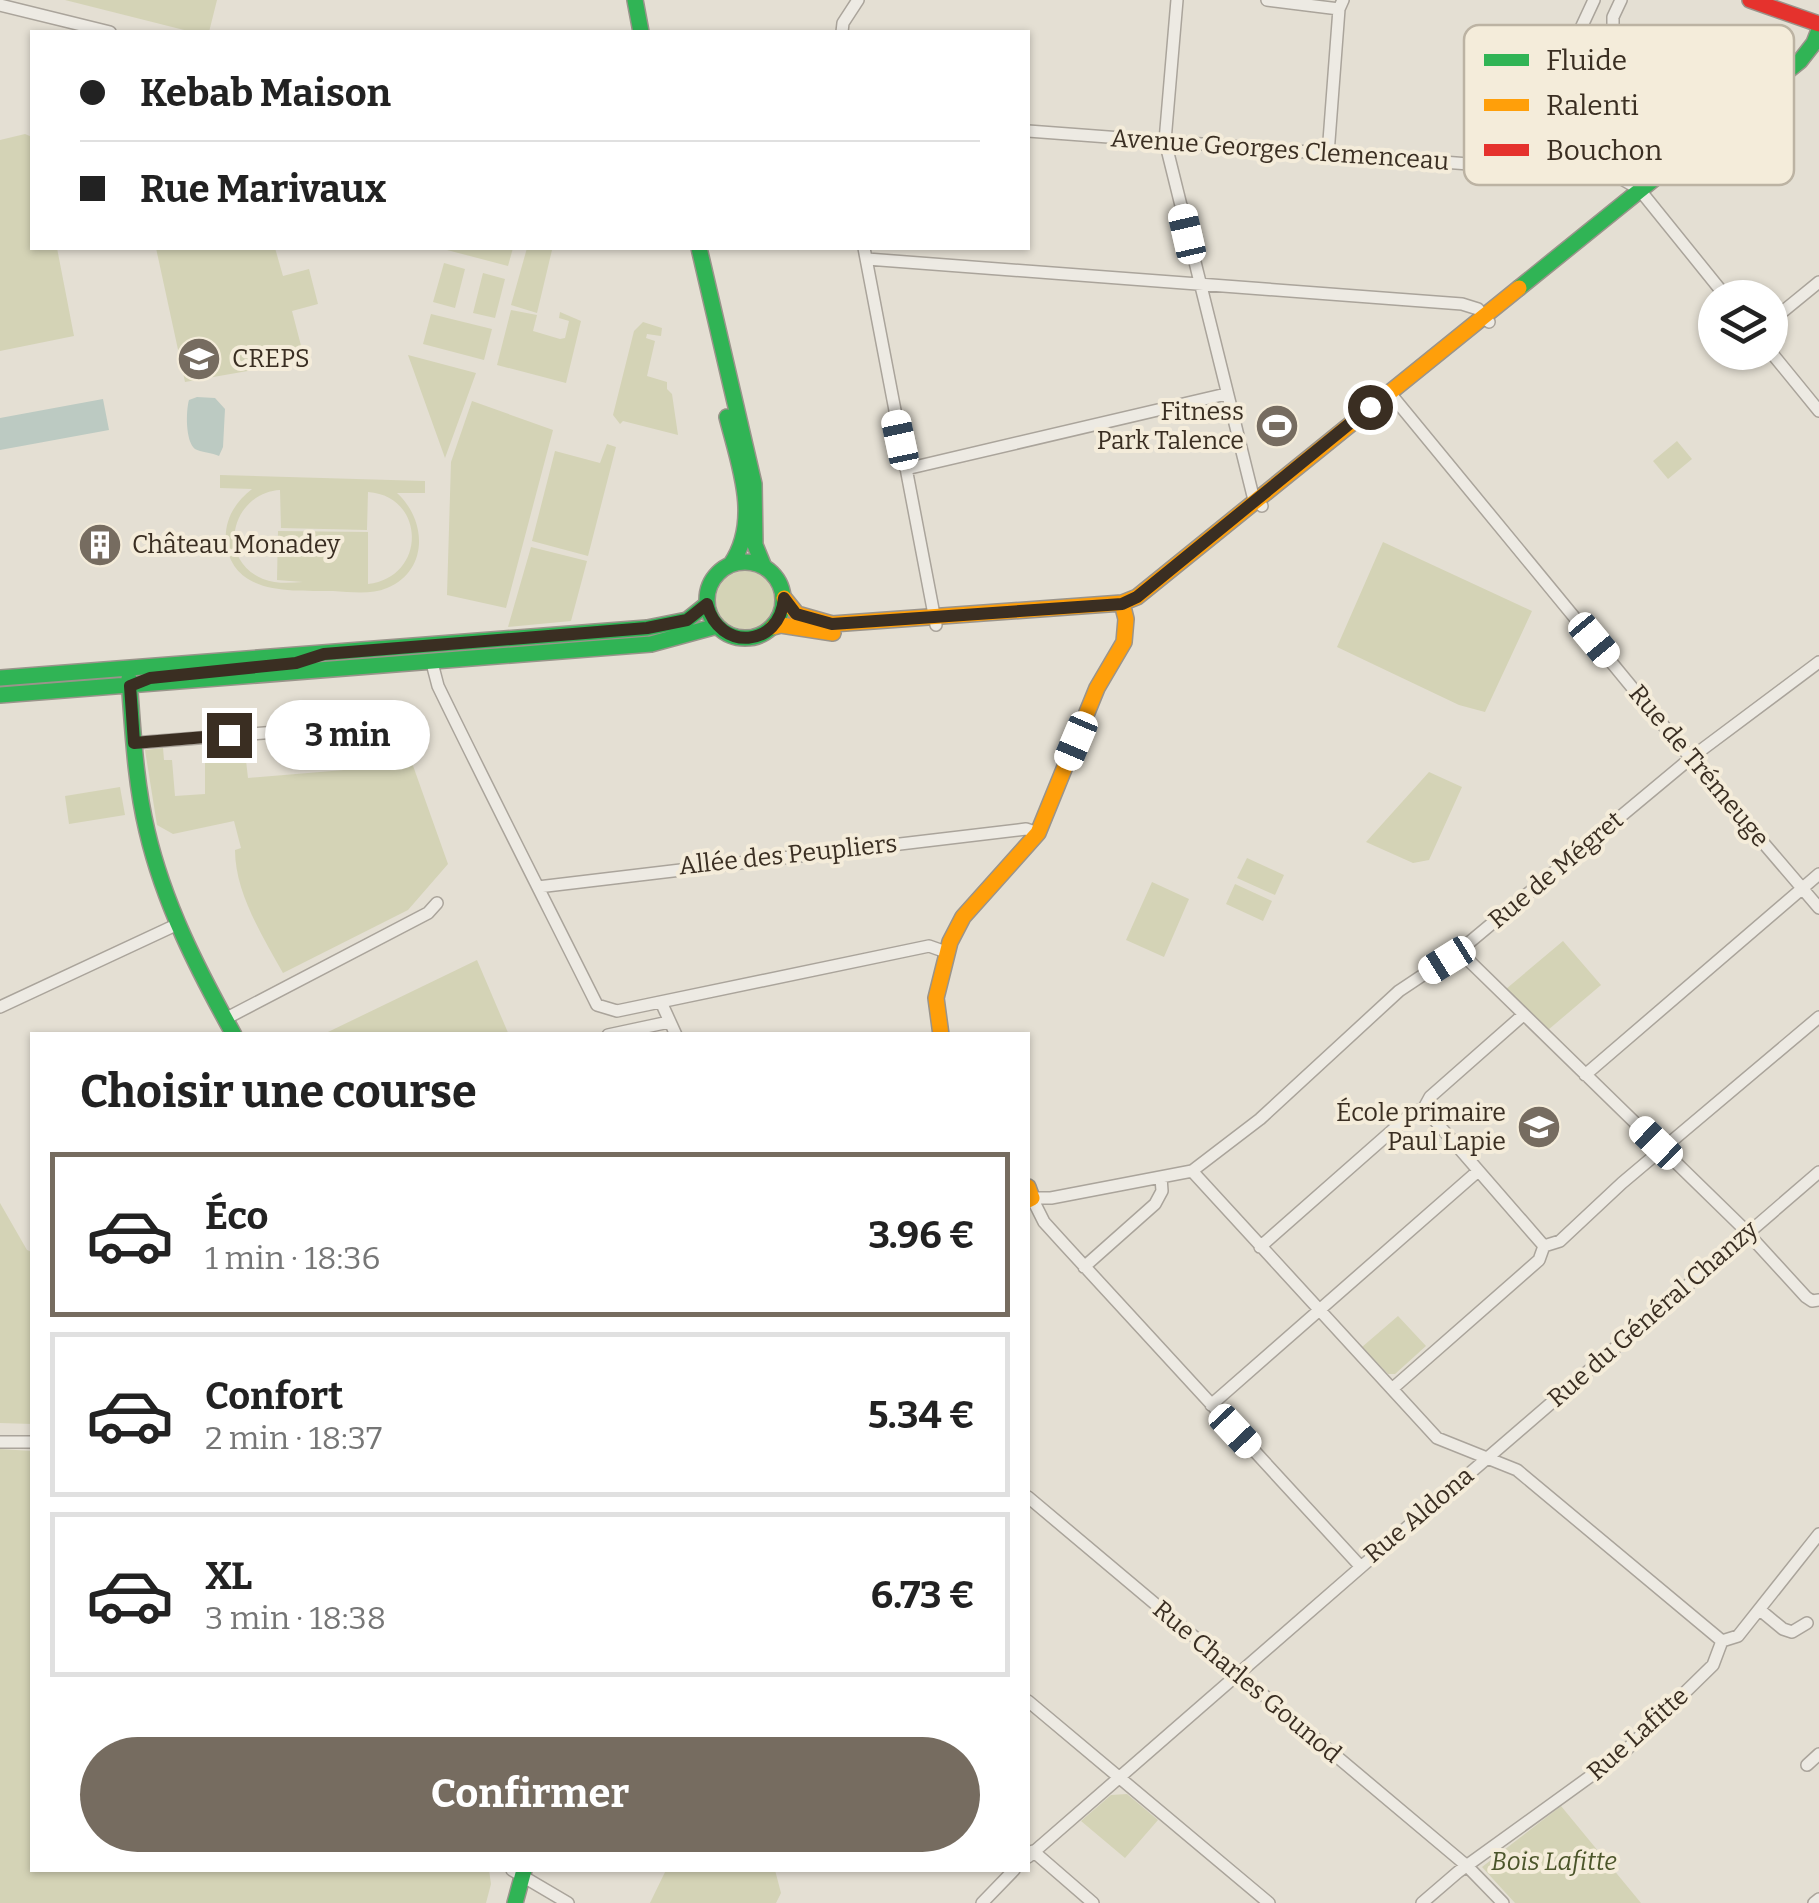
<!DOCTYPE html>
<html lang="fr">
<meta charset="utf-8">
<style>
:root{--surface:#fff;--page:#f2f2f2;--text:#222;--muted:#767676;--line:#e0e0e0;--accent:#766c60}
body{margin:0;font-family:Bitter,serif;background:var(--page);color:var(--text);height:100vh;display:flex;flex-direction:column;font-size:38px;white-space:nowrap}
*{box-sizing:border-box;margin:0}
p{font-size:32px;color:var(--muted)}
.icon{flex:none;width:55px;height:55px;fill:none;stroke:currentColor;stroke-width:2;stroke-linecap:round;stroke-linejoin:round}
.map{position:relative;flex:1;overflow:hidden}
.drawer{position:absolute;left:30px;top:1032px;width:1000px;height:840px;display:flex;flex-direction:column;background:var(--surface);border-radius:0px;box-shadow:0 2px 8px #0004}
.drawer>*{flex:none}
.top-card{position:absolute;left:30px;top:30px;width:1000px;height:220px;border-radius:0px;box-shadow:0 2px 8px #0004;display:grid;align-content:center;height:220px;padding:0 50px;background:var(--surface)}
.controls{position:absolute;left:1698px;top:280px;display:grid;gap:20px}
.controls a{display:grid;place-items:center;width:90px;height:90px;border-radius:50%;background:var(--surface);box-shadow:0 2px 8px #0004;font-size:50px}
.end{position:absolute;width:45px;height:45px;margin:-22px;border:12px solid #3a2e22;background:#fff;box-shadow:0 0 0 5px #fff}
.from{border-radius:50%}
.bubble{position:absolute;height:70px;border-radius:35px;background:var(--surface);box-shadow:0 2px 8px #0004;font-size:32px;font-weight:700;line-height:70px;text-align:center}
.car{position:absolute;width:30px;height:60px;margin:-30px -15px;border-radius:12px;box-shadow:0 0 8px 2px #0007;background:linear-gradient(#fff 24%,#345 0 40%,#fff 0 76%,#345 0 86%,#fff 0)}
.top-card b{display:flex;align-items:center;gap:35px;height:95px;font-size:38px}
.top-card b+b{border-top:2px solid var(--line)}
.top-card i{width:25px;height:25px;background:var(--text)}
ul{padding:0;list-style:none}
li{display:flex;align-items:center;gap:30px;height:165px;margin:0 20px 15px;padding:0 30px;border:5px solid var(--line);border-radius:0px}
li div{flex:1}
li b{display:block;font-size:38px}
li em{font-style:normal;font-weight:700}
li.selected{border-color:var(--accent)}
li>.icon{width:90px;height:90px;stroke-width:1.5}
h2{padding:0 50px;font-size:45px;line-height:120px}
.button{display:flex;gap:20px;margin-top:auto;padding:20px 50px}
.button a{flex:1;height:115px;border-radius:60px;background:var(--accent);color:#fff;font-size:40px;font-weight:700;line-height:115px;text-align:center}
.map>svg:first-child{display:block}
</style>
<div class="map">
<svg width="1819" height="1903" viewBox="0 0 1819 1903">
<rect width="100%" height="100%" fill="#e4dfd3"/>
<path fill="#d4d3b6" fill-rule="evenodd" d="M65 0H217L209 32H192Z
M25 134 32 137V248H57L74 336 0 351V140Z
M156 248H275L283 276 309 269 318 304 292 311 305 361 185 382Z
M448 248H513L508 266 447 250Z
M527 248 552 250 537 313 511 305Z
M444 263 465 269 455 308 433 302Z
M483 273 505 279 495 318 473 313Z
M511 310 537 315 533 331 560 339 565 338 569 321 559 318 560 312 581 321 566 383 497 365Z
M431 314 492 329 484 360 423 344Z
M643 322 662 328 661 336 647 334 646 338 655 341 647 376 667 382V389L672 394 678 435 623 421 620 424 613 415 634 331Z
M408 355 476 373 445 458Z
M472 401 553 430 506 608 447 595 451 462Z
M1677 441 1692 459 1668 479 1653 461Z
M607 444 616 447 588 556 532 541 555 451 600 463Z
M220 475 425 481V493H397C426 519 430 570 387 588 371 595 351 592 333 591 293 590 233 597 226 542 224 520 235 502 252 489L220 488ZM280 490 281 528 367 530 368 492C426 496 427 577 368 584V532L278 531 277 580 303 582C290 583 275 584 263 579 215 559 232 493 280 490Z
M1383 542 1532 611 1485 712 1459 705 1337 647Z
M531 547 587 561 571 621 508 627Z
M716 600a29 29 0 1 1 58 0a29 29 0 1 1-58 0Z
M401 732 448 864 408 910 283 973C263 937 235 893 235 850L241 848 234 821 173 834 157 825 145 750 163 748 164 760H172L175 796 205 794V746L244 743 248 778 380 767 378 734Z
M1429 772 1462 787 1429 860 1413 863 1366 842Z
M120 787 125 815 69 824 65 796Z
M1247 858 1284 875 1275 895 1237 878Z
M1152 882 1189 899 1164 957 1126 940Z
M1235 884 1272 901 1263 921 1226 904Z
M1563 941 1601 985 1548 1030 1506 989Z
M477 960 509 1035H330L328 1032Z
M0 1203 27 1250 32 1252V1424L0 1423Z
M1398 1316 1426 1346 1395 1374H1388L1362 1347Z
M0 1449 32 1451V1870H489L491 1884 486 1903H0Z
M1127 1794 1158 1820 1125 1858 1081 1821 1111 1795Z
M1561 1806 1641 1903H1515L1482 1867Z
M666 1870H775L781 1893 776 1903H650Z"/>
<path fill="#bccac2" d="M197 397 215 398 225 409 223 447 219 456C213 453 200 452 195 449 185 441 186 410 189 400Z
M103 399 109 430 0 450V418Z"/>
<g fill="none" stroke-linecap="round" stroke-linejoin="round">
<g stroke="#aaa49b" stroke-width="14">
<path id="street" d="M1177 0 1165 141 1253 496 1262 506
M1267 0 1339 9
M1594 0 1555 84 1559 92 1586 95 1613 37V17L1621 0
M0 5 110 32
M842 32 843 23 858 0
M1028 131 1615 175 1639 189 1727 298
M1328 154 1339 9 1343 0
M864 248 936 625
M867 259 1462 304 1478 309 1489 322
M1770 322 1819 282
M1770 351 1819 411
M1389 392 1672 736 1819 908
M906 469 1226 394
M1819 662 1692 757 1459 951 1399 991 1260 1119 1192 1171 1051 1198H1032L1044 1222 1064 1244 1361 1567 1819 1172
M432 663 438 686C490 793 544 899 597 1005L617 1011 929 946 946 952
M134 743 354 726
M538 887 1026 829 1038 833
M1459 951 1741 1226 1806 1297 1812 1301 1819 1300
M661 1002 676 1035
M0 1007 178 924
M225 1019 428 913 437 903
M608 1035 669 1022
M1585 1075 1819 874
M1424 1108 1544 1246
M1192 1171 1437 1438 1517 1470 1722 1641
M1544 1246 1560 1241 1622 1183 1819 1017
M1260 1247 1411 1114 1424 1108 1430 1097 1523 1015
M1084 1267 1155 1204 1162 1191 1161 1177
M1392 1389 1539 1260 1544 1246
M1211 1405 1478 1171
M0 1442H32
M1028 1497 1467 1866 1503 1903
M1760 1610 1783 1629 1792 1632 1807 1623
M1722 1641 1738 1636 1819 1534
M1028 1701 1269 1903
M1807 1765 1819 1754
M1033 1851 1093 1903
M1028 1857 1361 1567
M512 1870 568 1903
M982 1903 1014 1870
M1422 1903 1458 1872 1624 1752 1713 1665 1722 1641
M1814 1903 1819 1899"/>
</g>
<g stroke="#9a948b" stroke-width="18">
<path id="fast" d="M635 0 641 32
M699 248 754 484 755 545 764 567
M1519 288 1800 61 1814 43 1819 30
M727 417C739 464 761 520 731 564
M707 600a38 38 0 1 1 76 0a38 38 0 1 1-76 0Z
M0 678 647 628 687 620 707 604
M129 679C133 730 135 781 147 831 164 904 198 970 234 1035
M0 695 651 644 717 626
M515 1903 524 1870"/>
</g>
<g stroke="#9a948b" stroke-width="18">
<path id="slow" d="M784 598 797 614 832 624 1122 603 1137 597 1519 288
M773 627 781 625 833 633
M941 1035 936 998 950 942 963 917 1038 833 1097 688 1124 642 1126 619 1122 603
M1028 1187 1032 1198 1028 1200"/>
</g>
<g stroke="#9a948b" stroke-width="18">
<path id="jam" d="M1750 0 1819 24"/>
</g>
<use href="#street" stroke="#edeae3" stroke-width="11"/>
<use href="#fast" stroke="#30b455" stroke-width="15"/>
<use href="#slow" stroke="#ff9f0a" stroke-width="15"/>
<use href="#jam" stroke="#e5322d" stroke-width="15"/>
</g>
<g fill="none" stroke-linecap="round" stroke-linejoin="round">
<path stroke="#3a2e22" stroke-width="12" d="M229 735 134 743 130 686 150 678 296 663 324 654 647 628 687 620 707 604C719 652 780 648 784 598L796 614 832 624 1122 604 1137 597 1370 407"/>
</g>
<defs>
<g id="university-disc" transform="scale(2.25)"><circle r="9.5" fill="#766c60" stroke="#f4ecda"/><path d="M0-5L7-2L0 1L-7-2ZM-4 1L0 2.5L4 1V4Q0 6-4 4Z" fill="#fff"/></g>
<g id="stadium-disc" transform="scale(2.25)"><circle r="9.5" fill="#766c60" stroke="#f4ecda"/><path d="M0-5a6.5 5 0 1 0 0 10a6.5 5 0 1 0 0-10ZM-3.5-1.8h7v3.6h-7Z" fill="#fff"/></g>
<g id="building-disc" transform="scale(2.25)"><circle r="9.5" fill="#766c60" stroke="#f4ecda"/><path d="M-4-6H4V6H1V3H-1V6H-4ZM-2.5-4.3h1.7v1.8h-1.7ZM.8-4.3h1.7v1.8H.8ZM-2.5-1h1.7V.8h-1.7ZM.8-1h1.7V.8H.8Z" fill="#fff"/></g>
<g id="school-disc" transform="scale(2.25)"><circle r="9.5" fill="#766c60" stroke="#f4ecda"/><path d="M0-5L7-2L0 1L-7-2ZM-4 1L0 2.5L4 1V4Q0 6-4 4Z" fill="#fff"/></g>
</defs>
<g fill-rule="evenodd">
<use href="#university-disc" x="199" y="359"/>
<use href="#stadium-disc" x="1277" y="426"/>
<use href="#building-disc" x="100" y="545"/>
<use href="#school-disc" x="1539" y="1127"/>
</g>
<g text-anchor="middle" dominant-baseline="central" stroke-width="8" stroke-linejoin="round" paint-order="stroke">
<g font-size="25" fill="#3a2e22" stroke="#f4ecda">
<text transform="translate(1280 150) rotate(4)">Avenue Georges Clemenceau</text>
<text transform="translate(1699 766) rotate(50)">Rue de Trémeuge</text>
<text transform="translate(788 855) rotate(-6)">Allée des Peupliers</text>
<text transform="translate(1556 870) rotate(-40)">Rue de Mégret</text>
<text transform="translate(1653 1314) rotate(-41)">Rue du Général Chanzy</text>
<text transform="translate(1419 1515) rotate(-40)">Rue Aldona</text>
<text transform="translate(1247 1682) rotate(40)">Rue Charles Gounod</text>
<text transform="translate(1638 1734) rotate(-42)">Rue Lafitte</text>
</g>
<g font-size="25" fill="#3a2e22" stroke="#f4ecda" text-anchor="start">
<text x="232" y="359">CREPS</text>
<text x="1244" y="412" text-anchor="end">Fitness<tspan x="1244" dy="29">Park Talence</tspan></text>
<text x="132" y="545">Château Monadey</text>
<text x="1506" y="1113" text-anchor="end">École primaire<tspan x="1506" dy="29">Paul Lapie</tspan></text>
</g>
<g font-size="25" font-style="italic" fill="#4b552a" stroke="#f4ecda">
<text x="1554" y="1862">Bois Lafitte</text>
</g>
</g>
<rect x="1464" y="25" width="330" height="160" rx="15" fill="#f4ecda" stroke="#bcb3a3" stroke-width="2.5"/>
<rect x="1484" y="54" width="45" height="12" fill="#30b455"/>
<rect x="1484" y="99" width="45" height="12" fill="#ff9f0a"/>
<rect x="1484" y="144" width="45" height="12" fill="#e5322d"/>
<g font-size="28" fill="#3a2e22">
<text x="1546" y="70">Fluide</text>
<text x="1546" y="115">Ralenti</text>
<text x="1546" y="160">Bouchon</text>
</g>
</svg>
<div class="controls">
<a><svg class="icon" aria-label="layers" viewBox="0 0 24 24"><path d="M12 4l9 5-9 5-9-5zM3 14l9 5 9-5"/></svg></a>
</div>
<i class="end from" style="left:1370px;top:407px"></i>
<i class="end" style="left:229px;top:735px"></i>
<div class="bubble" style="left:265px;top:700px;width:165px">3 min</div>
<i class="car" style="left:1187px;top:234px;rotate:347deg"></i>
<i class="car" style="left:900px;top:440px;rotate:348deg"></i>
<i class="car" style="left:1594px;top:640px;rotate:140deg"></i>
<i class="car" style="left:1076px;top:741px;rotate:203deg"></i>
<i class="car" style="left:1447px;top:960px;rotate:238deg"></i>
<i class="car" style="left:1656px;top:1143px;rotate:314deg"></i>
<i class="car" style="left:1235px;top:1431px;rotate:137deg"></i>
<div class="top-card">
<b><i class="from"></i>Kebab Maison</b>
<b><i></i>Rue Marivaux</b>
</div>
<section class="drawer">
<h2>Choisir une course</h2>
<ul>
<li class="selected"><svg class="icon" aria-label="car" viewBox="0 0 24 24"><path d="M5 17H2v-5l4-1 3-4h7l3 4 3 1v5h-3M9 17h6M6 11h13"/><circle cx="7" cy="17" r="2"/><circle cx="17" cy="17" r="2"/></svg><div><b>Éco</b><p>1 min · 18:36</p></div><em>3.96 €</em></li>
<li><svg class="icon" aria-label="car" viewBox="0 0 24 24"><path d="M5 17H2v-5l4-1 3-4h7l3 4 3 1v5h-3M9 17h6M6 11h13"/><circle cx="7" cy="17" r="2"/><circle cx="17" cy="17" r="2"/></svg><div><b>Confort</b><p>2 min · 18:37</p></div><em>5.34 €</em></li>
<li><svg class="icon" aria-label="car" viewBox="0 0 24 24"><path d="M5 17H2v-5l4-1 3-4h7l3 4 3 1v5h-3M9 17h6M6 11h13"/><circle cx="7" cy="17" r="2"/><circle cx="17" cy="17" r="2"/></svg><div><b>XL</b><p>3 min · 18:38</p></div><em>6.73 €</em></li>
</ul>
<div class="button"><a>Confirmer</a></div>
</section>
</div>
